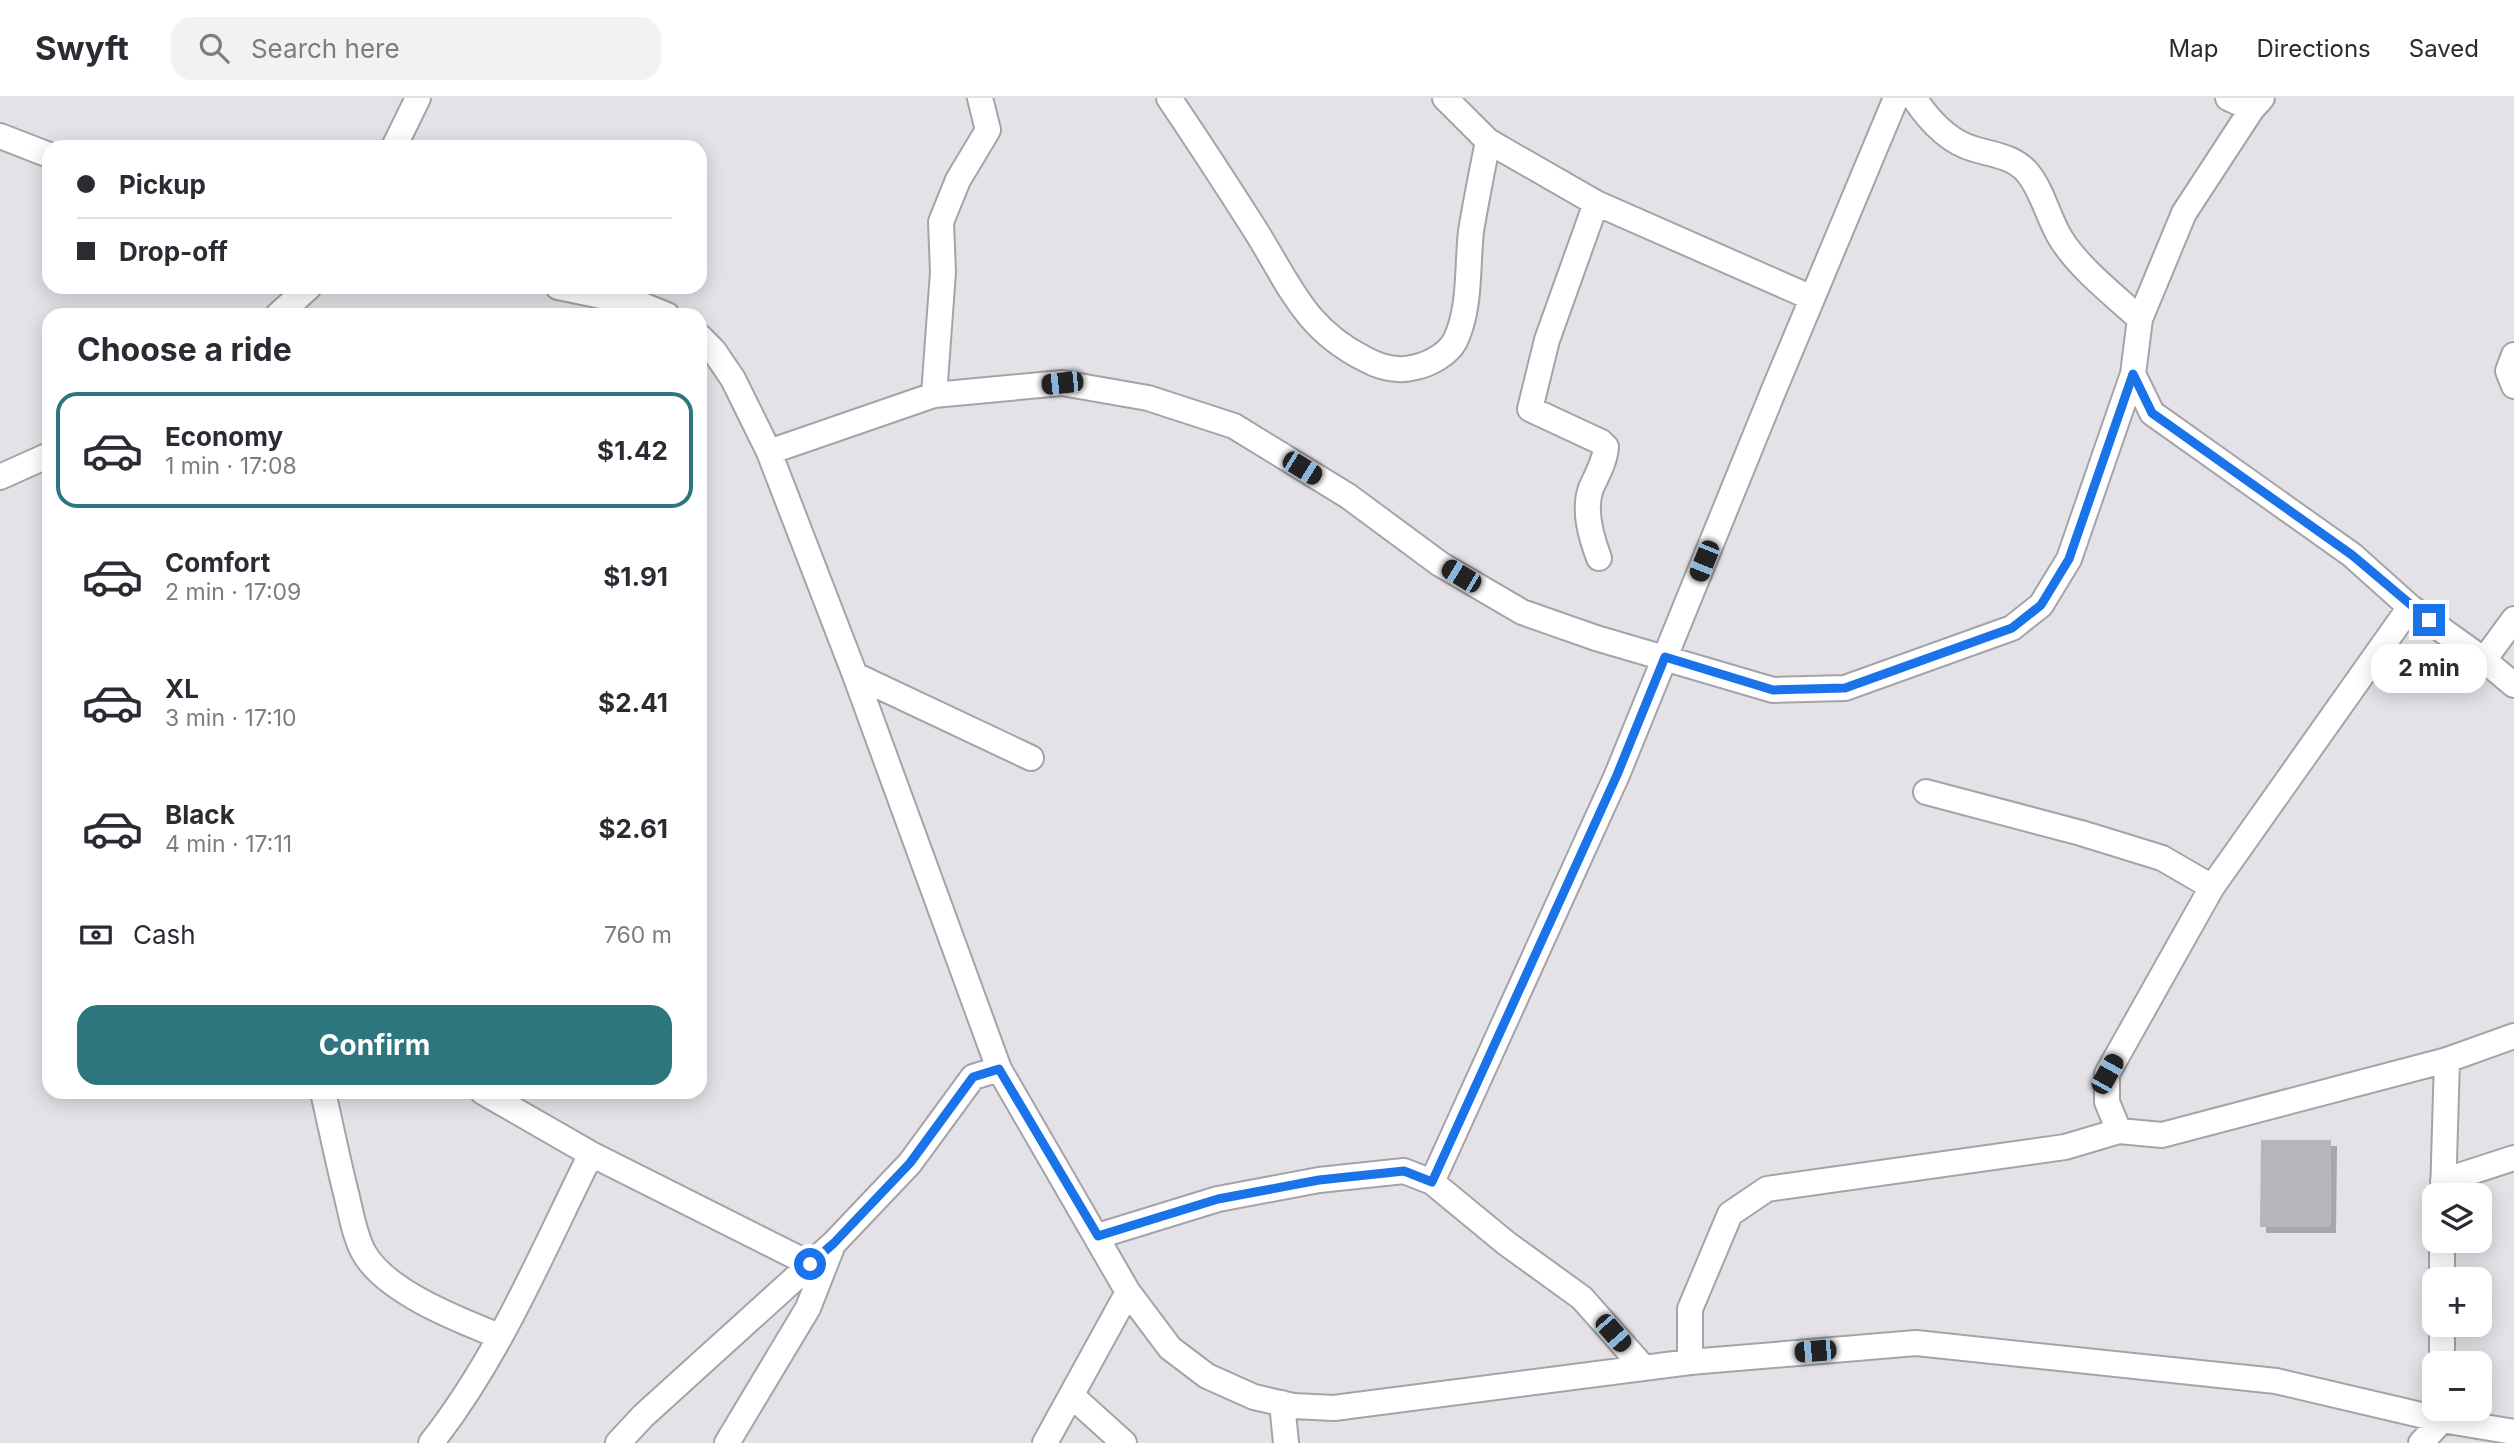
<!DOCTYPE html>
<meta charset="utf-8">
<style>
:root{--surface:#fff;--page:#f2f2f3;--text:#2b2b33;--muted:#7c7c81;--line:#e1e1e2;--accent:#2d767e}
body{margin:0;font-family:Inter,sans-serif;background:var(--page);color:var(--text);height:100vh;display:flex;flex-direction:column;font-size:26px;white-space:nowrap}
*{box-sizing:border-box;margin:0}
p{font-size:23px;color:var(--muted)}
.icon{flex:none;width:38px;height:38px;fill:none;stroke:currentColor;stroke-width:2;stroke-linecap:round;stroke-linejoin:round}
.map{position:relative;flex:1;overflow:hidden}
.side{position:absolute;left:42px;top:210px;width:665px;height:791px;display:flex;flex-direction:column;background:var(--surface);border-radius:21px;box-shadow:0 4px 18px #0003}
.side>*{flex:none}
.top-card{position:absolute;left:42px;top:42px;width:665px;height:154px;border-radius:21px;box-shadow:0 4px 18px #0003;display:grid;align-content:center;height:154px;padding:0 35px;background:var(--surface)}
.fabs{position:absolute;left:2422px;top:1085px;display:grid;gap:14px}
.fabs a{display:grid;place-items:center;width:70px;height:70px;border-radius:14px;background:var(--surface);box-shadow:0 4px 18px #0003;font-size:35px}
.end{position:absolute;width:32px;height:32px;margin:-16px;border:9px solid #1a73e8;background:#fff;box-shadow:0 0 0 4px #fff}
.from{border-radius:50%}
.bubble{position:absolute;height:49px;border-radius:21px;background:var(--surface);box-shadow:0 4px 18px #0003;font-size:23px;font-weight:700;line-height:49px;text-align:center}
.car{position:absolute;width:21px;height:42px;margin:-21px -10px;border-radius:9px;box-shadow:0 0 5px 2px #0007;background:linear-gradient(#222 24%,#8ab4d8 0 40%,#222 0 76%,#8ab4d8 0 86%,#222 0)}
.top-card b{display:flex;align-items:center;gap:24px;height:66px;font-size:26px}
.top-card b+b{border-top:2px solid var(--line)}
.top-card i{width:18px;height:18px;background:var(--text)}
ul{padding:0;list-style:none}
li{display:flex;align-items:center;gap:21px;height:116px;margin:0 14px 10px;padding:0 21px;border:4px solid transparent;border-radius:21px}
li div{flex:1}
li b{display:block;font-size:26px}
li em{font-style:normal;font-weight:700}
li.selected{border-color:var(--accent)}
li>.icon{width:63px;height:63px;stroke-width:1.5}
h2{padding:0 35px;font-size:32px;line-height:84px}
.pay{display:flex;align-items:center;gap:18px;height:77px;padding:0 35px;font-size:26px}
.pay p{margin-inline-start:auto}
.button{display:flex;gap:14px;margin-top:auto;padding:14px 35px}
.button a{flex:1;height:80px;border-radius:21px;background:var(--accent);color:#fff;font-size:28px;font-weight:700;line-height:80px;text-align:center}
header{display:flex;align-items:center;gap:42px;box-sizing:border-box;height:98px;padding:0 35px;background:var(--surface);border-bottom:2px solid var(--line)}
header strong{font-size:33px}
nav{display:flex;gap:38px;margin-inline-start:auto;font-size:24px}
.search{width:490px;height:63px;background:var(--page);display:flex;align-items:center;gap:18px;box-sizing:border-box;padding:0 24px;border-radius:21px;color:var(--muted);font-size:26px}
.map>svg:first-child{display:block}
</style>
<header>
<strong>Swyft</strong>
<div class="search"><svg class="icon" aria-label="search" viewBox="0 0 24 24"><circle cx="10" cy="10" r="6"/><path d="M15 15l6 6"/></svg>Search here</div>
<nav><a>Map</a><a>Directions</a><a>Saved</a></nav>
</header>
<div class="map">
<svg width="2514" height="1345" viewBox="0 0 2514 1345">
<defs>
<filter id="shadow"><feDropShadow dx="6" dy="6" stdDeviation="0" flood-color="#0004"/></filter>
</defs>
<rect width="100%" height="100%" fill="#e4e2e7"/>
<path fill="#b5b5ba" filter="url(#shadow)" d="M2261 1042H2331L2330 1129H2260Z"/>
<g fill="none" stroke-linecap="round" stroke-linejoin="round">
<g stroke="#a5a3a8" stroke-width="28">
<path id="minor" d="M1169 0C1198 43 1226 86 1254 130 1289 185 1303 230 1365 261 1381 270 1398 274 1416 269 1430 266 1448 256 1455 243 1471 210 1467 168 1471 133 1476 103 1482 73 1488 43L1445 0
M1914 0C1928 21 1949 44 1974 51 1993 57 2013 58 2027 74 2043 93 2048 120 2061 141 2081 172 2113 196 2140 221
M2228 0 2252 11
M2262 0 2252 11 2184 115 2140 221 2133 276 2152 315 2352 457 2410 509 2484 562 2514 587
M0 38 49 57
M1488 43 1596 105 1547 242 1530 311 1601 344 1606 349C1605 363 1597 377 1591 390 1583 412 1591 439 1599 460
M394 49 418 0
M1596 105 1812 200
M558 189 640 206 667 217
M278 217 309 189
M700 239 714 253 733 281 769 354 855 577 999 971 1128 1194 1170 1250 1207 1278 1254 1299 1293 1308 1334 1310 1690 1264 1916 1245 2276 1283 2442 1322 2514 1334
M2514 257 2508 273 2514 288
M934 297 943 174 941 124 958 82 988 32 980 0
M769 354 934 297 1062 285 1148 300 1234 328 1348 398 1440 466 1522 514 1596 540 1773 592 1845 590 2012 530 2041 507 2069 461 2133 276
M0 379 49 357
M2410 509 2212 789 2107 976V1004L2119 1033 2162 1037 2447 962 2514 938
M2484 562 2514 521
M855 577 1031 660
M1926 694 2081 735 2162 760 2212 789
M323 994C331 1029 338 1064 347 1099 351 1116 355 1139 364 1155 386 1194 459 1222 499 1238
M483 994 591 1056 810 1166
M2443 1083 2514 1060
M1432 1084 1617 677 1773 294 1896 0
M2443 1097 2447 962
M1098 1138 1218 1101 1319 1082 1404 1073 1432 1084 1506 1145 1582 1200 1644 1270
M2442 1181V1143
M1690 1264V1211L1730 1116 1767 1091 2065 1049 2119 1033
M2442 1265V1227
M1072 1298 1124 1345
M1282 1305 1286 1345
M431 1345C499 1259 542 1154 591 1056
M618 1345 643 1318 834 1145 910 1065 973 979 999 971
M727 1345 808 1210 832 1149
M1045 1345 1128 1194
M2421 1345 2442 1322V1311"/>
</g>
<use href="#minor" stroke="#fff" stroke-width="24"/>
</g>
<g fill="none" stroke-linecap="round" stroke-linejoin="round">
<path stroke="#1a73e8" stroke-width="9" d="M810 1166 834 1145 910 1065 973 979 999 971 1098 1138 1218 1101 1319 1082 1404 1073 1432 1084 1617 677 1665 559 1773 592 1845 590 2012 530 2041 507 2069 461 2133 276 2152 315 2352 457 2429 522"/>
</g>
</svg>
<div class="fabs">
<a><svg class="icon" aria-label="layers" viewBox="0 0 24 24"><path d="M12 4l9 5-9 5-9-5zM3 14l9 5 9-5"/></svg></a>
<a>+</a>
<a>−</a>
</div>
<i class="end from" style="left:810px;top:1166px"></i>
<i class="end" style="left:2429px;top:522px"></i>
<div class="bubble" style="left:2371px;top:546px;width:116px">2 min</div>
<i class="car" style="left:1062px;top:285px;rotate:264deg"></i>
<i class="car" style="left:1302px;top:370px;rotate:122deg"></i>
<i class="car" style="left:1704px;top:463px;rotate:202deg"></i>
<i class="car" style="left:1461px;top:478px;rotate:301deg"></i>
<i class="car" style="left:2107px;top:976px;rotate:29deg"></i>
<i class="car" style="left:1613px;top:1235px;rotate:139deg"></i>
<i class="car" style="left:1815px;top:1253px;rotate:265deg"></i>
<div class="top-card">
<b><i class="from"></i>Pickup</b>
<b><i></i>Drop-off</b>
</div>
<section class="side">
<h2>Choose a ride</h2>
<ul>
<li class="selected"><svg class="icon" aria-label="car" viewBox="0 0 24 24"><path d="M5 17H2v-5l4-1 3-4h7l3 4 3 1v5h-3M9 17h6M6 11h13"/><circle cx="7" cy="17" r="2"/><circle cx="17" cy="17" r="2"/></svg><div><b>Economy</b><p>1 min · 17:08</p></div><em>$1.42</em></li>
<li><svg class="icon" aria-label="car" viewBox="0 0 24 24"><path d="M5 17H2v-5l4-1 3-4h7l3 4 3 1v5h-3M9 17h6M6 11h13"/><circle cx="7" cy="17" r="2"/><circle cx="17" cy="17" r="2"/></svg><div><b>Comfort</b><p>2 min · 17:09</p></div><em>$1.91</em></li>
<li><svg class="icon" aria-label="car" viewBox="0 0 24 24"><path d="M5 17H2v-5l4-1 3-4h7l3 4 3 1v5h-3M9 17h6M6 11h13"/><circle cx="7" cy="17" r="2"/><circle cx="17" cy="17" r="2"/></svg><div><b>XL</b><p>3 min · 17:10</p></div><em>$2.41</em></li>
<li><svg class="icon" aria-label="car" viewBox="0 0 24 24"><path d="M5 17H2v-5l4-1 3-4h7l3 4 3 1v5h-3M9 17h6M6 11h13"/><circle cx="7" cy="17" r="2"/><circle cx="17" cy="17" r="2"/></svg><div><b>Black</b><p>4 min · 17:11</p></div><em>$2.61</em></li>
</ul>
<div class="pay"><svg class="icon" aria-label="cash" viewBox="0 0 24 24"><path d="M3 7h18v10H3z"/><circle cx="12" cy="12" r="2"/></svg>Cash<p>760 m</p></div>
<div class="button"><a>Confirm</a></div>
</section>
</div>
